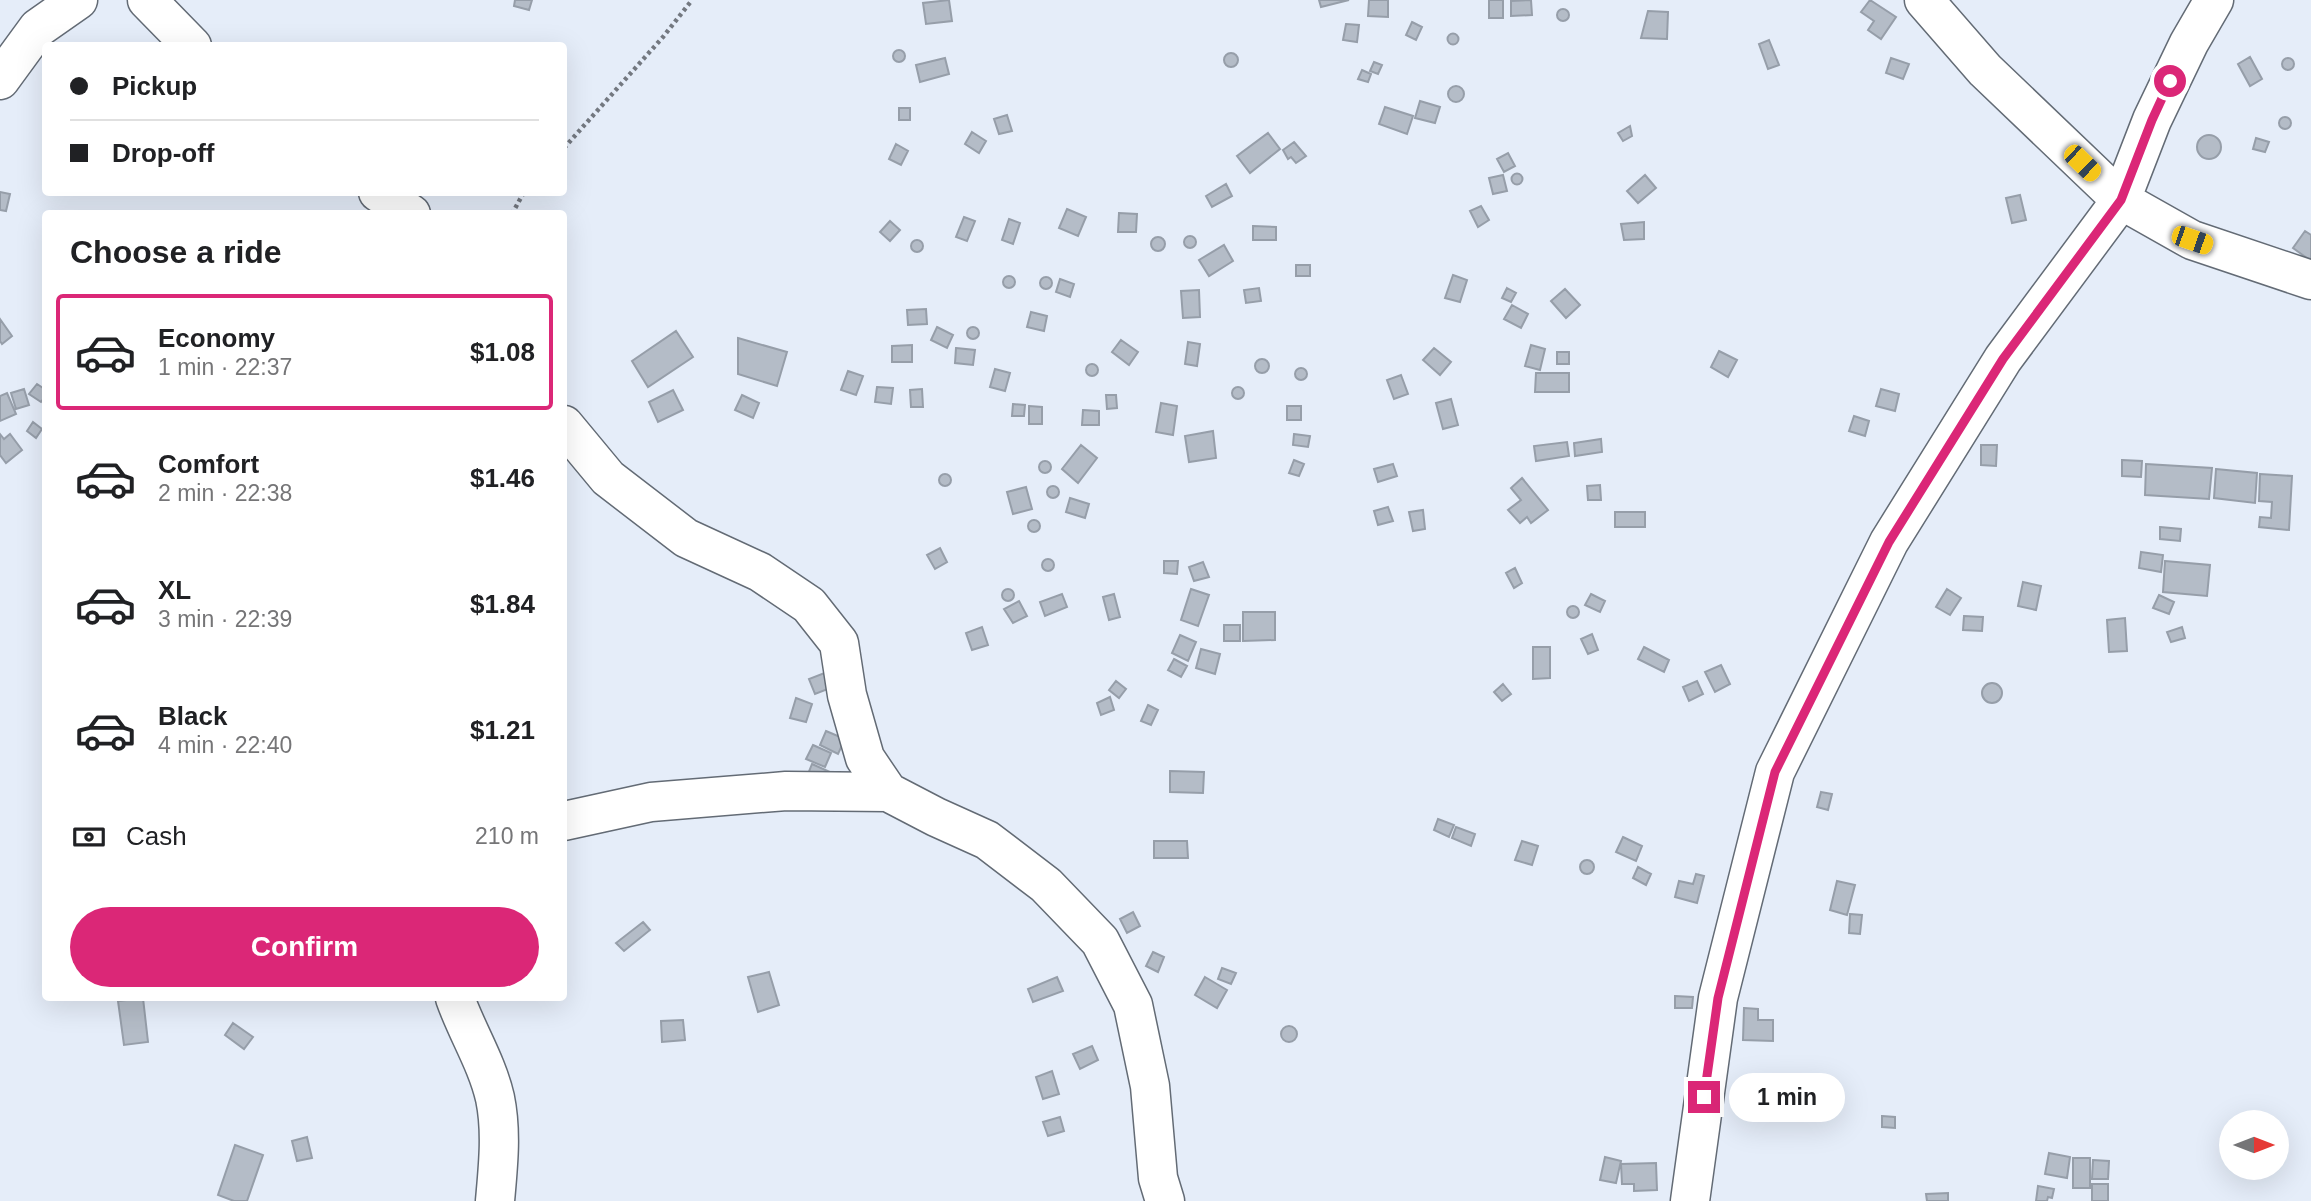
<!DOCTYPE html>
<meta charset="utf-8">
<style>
:root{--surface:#fff;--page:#f2f2f2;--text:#202124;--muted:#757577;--line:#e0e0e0;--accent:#db2777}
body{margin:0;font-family:Helvetica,sans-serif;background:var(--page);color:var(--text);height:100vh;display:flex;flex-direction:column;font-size:26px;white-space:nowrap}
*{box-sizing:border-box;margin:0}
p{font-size:23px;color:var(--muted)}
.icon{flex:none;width:38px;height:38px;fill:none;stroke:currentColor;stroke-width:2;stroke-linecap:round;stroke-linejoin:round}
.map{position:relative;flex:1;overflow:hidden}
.side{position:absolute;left:42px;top:210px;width:525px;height:791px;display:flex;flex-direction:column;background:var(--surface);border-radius:7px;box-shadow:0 7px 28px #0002}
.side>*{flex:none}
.banner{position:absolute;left:42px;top:42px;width:525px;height:154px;border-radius:7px;box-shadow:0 7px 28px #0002;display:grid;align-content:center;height:154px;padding:0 28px;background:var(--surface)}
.needle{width:46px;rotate:90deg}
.fabs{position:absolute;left:2219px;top:1110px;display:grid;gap:14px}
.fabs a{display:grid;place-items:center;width:70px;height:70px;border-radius:50%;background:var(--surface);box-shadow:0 7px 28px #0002;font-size:35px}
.end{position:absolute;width:32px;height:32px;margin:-16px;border:9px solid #db2777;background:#fff;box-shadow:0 0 0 4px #fff}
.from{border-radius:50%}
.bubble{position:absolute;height:49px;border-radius:24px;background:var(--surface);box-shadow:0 7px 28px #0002;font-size:23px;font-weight:600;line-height:49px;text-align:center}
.car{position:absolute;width:21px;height:42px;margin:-21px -10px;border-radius:9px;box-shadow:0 0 5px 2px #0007;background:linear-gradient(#f5c518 24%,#345 0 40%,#f5c518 0 76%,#345 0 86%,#f5c518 0)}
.banner b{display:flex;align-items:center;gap:24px;height:66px;font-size:26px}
.banner b+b{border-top:2px solid var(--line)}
.banner i{width:18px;height:18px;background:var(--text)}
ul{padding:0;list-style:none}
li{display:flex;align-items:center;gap:21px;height:116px;margin:0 14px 10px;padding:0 14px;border:4px solid transparent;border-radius:7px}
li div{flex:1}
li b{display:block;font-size:26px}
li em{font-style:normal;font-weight:600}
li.active{border-color:var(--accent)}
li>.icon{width:63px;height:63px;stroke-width:1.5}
h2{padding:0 28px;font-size:32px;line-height:84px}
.pay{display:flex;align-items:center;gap:18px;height:77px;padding:0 28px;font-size:26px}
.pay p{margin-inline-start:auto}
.cta{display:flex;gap:14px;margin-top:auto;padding:14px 28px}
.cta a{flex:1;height:80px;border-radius:42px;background:var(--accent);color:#fff;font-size:28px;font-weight:600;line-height:80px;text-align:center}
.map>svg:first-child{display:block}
</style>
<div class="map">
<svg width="2311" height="1201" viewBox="0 0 2311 1201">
<rect width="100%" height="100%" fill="#e5edf9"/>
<path fill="#b4bcc7" stroke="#969ea9" stroke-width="2" d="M515 0H532L529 10 514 6Z
M949 0 952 21 926 24 923 3Z
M1319 0H1349L1321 7Z
M1369 0H1388V17L1368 16Z
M1489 0H1503V18H1489Z
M1531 0 1532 15 1511 16V1Z
M1870 0 1896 17 1881 39 1868 30 1874 21 1861 12Z
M1557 15a6 6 0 1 1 12 0a6 6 0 1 1-12 0Z
M1648 11 1668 12 1667 39 1641 38Z
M1412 22 1422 27 1416 40 1406 35Z
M1346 24 1359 25 1357 42 1343 40Z
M1447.5 39a5.5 5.5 0 1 1 11 0a5.5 5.5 0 1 1-11 0Z
M1769 40 1779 65 1768 69 1759 44Z
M893 56a6 6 0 1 1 12 0a6 6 0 1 1-12 0Z
M1224 60a7 7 0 1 1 14 0a7 7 0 1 1-14 0Z
M2250 57 2262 79 2250 86 2238 64Z
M2282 64a6 6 0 1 1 12 0a6 6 0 1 1-12 0Z
M945 58 949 74 920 82 916 65Z
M1891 58 1909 64 1903 79 1886 73Z
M1374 62 1382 65 1378 74 1370 71Z
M1362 70 1371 74 1368 82 1358 79Z
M1448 94a8 8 0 1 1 16 0a8 8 0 1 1-16 0Z
M1420 101 1440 107 1435 123 1415 118Z
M1385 107 1413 116 1407 134 1379 124Z
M899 108H910V120H899Z
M1007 115 1012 131 999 134 994 119Z
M2279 123a6 6 0 1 1 12 0a6 6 0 1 1-12 0Z
M1630 126 1632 136 1623 141 1618 133Z
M972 132 986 141 979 153 965 144Z
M1268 133 1280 149 1250 173 1237 156Z
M2197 147a12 12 0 1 1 24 0a12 12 0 1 1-24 0Z
M2256 138 2269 142 2265 152 2253 149Z
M1294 142 1306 156 1296 163 1291 157 1288 159 1283 150Z
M896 144 908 151 901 165 889 159Z
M1508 153 1515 166 1504 172 1497 159Z
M1511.5 179a5.5 5.5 0 1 1 11 0a5.5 5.5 0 1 1-11 0Z
M1503 175 1507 191 1493 194 1489 178Z
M1645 175 1656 188 1638 203 1627 191Z
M1226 184 1232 196 1212 207 1206 196Z
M0 192 10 194 6 211 0 210Z
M2020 195 2026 220 2012 223 2006 198Z
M1481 206 1489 220 1478 227 1470 211Z
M1067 209 1086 217 1078 236 1059 228Z
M1119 213 1137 214 1136 232H1118Z
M964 217 975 221 967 241 956 237Z
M1009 219 1020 223 1013 244 1002 240Z
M890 221 900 230 890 241 880 232Z
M1644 222V239L1624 240 1621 224Z
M1253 226 1276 227V240H1253Z
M2305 231 2311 235V261L2293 248Z
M1184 242a6 6 0 1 1 12 0a6 6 0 1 1-12 0Z
M1151 244a7 7 0 1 1 14 0a7 7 0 1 1-14 0Z
M911 246a6 6 0 1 1 12 0a6 6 0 1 1-12 0Z
M1224 245 1233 261 1209 276 1199 260Z
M1296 265H1310V276H1296Z
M1453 275 1467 280 1460 302 1445 298Z
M1003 282a6 6 0 1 1 12 0a6 6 0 1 1-12 0Z
M1040 283a6 6 0 1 1 12 0a6 6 0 1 1-12 0Z
M1060 279 1074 284 1070 297 1056 292Z
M1259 288 1261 301 1246 303 1244 290Z
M1507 288 1516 293 1511 302 1502 298Z
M1565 289 1580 305 1566 318 1551 301Z
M1199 290 1200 317 1183 318 1181 291Z
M1512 305 1528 314 1521 328 1504 319Z
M926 309 927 324 908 325 907 310Z
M1031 312 1047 316 1044 331 1027 327Z
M0 319 12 336 2 344 0 341Z
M967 333a6 6 0 1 1 12 0a6 6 0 1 1-12 0Z
M937 327 953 335 947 348 931 340Z
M676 331 693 357 648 387 632 361Z
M738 338 787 352 777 386 738 374Z
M1121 340 1138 352 1129 365 1112 352Z
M1188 342 1200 344 1197 366 1185 364Z
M912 345V362H892V346Z
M1531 345 1545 349 1540 370 1525 366Z
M956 348 975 350 973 365 955 363Z
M1434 348 1451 362 1440 375 1423 360Z
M1719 351 1737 360 1728 377 1711 367Z
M1557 352H1569V364H1557Z
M1255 366a7 7 0 1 1 14 0a7 7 0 1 1-14 0Z
M1086 370a6 6 0 1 1 12 0a6 6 0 1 1-12 0Z
M1295 374a6 6 0 1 1 12 0a6 6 0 1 1-12 0Z
M995 369 1010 373 1005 391 990 387Z
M848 371 863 376 856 395 841 390Z
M1536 373H1569V392H1535Z
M1401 375 1408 394 1394 399 1387 380Z
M37 384 46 390V396L41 402 29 394Z
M1232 393a6 6 0 1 1 12 0a6 6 0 1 1-12 0Z
M877 387 893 388 891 404 875 402Z
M24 389 29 405 16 409 11 393Z
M922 389 923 407H911L910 390Z
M1881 389 1899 394 1895 411 1876 406Z
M673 390 683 410 658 422 649 402Z
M7 393 16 414 0 421V396Z
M742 395 759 403 753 418 735 410Z
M1106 395H1116L1117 408 1107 409Z
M1451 399 1458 425 1443 429 1436 403Z
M1161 403 1177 406 1173 435 1156 432Z
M1013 404 1025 405 1024 416H1012Z
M1029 406 1042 407V424H1029Z
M1287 406H1301V420H1287Z
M1083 410 1099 411V425H1082Z
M1854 416 1869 421 1865 436 1849 431Z
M33 422 42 429 36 438 27 431Z
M1213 431 1216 458 1189 462 1185 436Z
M0 434 4 439 10 434 22 450 6 463 0 455Z
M1294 434 1310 436 1308 447 1293 445Z
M1601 439 1602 452 1575 456 1574 443Z
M1567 442 1569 456 1536 461 1534 446Z
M1081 445 1097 458 1078 483 1062 469Z
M1981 445H1997L1996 466 1981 465Z
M1294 460 1304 464 1299 476 1289 473Z
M2122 460 2142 461 2141 477 2122 476Z
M1039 467a6 6 0 1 1 12 0a6 6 0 1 1-12 0Z
M1393 464 1397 476 1378 482 1374 469Z
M2146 464 2212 468 2209 499 2145 495Z
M2216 469 2257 473 2255 503 2214 498Z
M939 480a6 6 0 1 1 12 0a6 6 0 1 1-12 0Z
M2260 474 2292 476 2289 530 2259 527 2260 517 2271 518 2272 502 2259 501Z
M1522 478 1548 510 1531 523 1527 517 1520 523 1508 510 1521 500 1511 488Z
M1600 485 1601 500H1588L1587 486Z
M1047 492a6 6 0 1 1 12 0a6 6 0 1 1-12 0Z
M1026 487 1032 509 1013 514 1007 492Z
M1070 498 1089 504 1085 518 1066 512Z
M1388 507 1393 521 1378 525 1374 511Z
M1423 510 1425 529 1413 531 1409 512Z
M1615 512H1645V527H1615Z
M1028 526a6 6 0 1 1 12 0a6 6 0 1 1-12 0Z
M2160 527 2181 529 2180 541 2160 539Z
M940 548 947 562 935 569 927 555Z
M2141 552 2163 555 2161 572 2139 568Z
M1042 565a6 6 0 1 1 12 0a6 6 0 1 1-12 0Z
M1164 561H1178L1177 574 1164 573Z
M2165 561 2210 565 2207 596 2163 592Z
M1203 562 1209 577 1194 581 1189 567Z
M1515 568 1522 583 1514 588 1506 573Z
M2023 582 2041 586 2036 610 2018 606Z
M1002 595a6 6 0 1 1 12 0a6 6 0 1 1-12 0Z
M1191 589 1209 595 1198 626 1181 620Z
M1947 589 1961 598 1950 615 1936 607Z
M1062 594 1067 607 1045 616 1040 602Z
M1114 594 1120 617 1109 620 1103 597Z
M1591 594 1605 601 1600 612 1585 605Z
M2159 595 2174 602 2169 614 2153 608Z
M1019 601 1027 616 1013 623 1004 609Z
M1567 612a6 6 0 1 1 12 0a6 6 0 1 1-12 0Z
M1243 612H1275V640L1243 641Z
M1964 616 1983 617 1982 631 1963 630Z
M2125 618 2127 651 2109 652 2107 620Z
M1224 625H1240V641H1224Z
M982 627 988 645 972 650 966 633Z
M2182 627 2185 638 2171 642 2167 632Z
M1592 634 1598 650 1588 654 1581 639Z
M1180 635 1196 642 1188 661 1172 653Z
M1533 647H1550V678L1533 679Z
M1644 647 1669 660 1664 672 1638 659Z
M1201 649 1220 654 1215 674 1196 668Z
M1174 659 1187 666 1181 677 1168 670Z
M1721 665 1730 684 1715 692 1705 672Z
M827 672 833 687 815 694 809 679Z
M1116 681 1126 689 1119 698 1109 690Z
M1697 681 1703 694 1689 701 1683 687Z
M1982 693a10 10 0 1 1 20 0a10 10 0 1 1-20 0Z
M1503 684 1511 694 1502 701 1494 692Z
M1110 697 1114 710 1101 715 1097 703Z
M796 698 812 704 806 722 790 718Z
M1148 705 1158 710 1151 725 1141 721Z
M826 731 845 739 838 754 820 745Z
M813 745 831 753 825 767 806 759Z
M812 764 830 772 824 787 806 779Z
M1170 771 1204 772 1203 793 1170 792Z
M1821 792 1832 794 1828 810 1817 807Z
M1438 819 1454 825 1449 837 1434 830Z
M1456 827 1475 834 1471 846 1452 838Z
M1623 837 1642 846 1636 861 1616 852Z
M1154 841H1187L1188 858H1154Z
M1522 841 1538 846 1532 865 1515 860Z
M1580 867a7 7 0 1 1 14 0a7 7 0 1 1-14 0Z
M1638 867 1651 874 1646 885 1633 878Z
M1696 874 1704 876 1697 903 1675 897 1679 881 1693 884Z
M1837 881 1855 885 1847 915 1830 910Z
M1133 912 1140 926 1127 933 1120 919Z
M1850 914 1862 915 1860 934 1849 933Z
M643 922 650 930 624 951 616 943Z
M1153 952 1164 957 1158 972 1146 966Z
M1222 968 1236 973 1231 984 1218 979Z
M769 972 779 1005 758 1012 748 977Z
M1057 977 1063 991 1033 1002 1028 989Z
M1205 977 1227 990 1217 1008 1195 995Z
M1675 996 1693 997 1692 1008H1675Z
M143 998 148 1042 124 1045 118 1001Z
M1744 1008 1758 1009V1020H1773V1041L1743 1040Z
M683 1020 685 1040 662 1042 661 1021Z
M233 1023 253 1037 244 1049 225 1035Z
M1281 1034a8 8 0 1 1 16 0a8 8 0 1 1-16 0Z
M1092 1046 1098 1060 1080 1069 1073 1054Z
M1052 1071 1059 1094 1043 1099 1036 1077Z
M1882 1116 1895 1117V1128L1882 1127Z
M1060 1117 1064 1131 1048 1136 1043 1122Z
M307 1137 312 1158 297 1161 292 1141Z
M235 1145 263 1155 247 1201H234L218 1195Z
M2049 1153 2070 1157 2067 1178 2045 1174Z
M1605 1157 1621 1161 1616 1183 1600 1180Z
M2073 1158H2090V1188H2073Z
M2093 1160 2109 1161 2108 1179H2092Z
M1656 1163 1657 1190 1634 1191V1184H1622L1621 1164Z
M2092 1184H2108V1201H2092Z
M2038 1186 2054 1189 2052 1198 2048 1197 2047 1201H2036Z
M1948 1193V1201H1927L1926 1194Z"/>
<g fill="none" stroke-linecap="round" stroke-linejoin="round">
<g stroke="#636b75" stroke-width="41">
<path id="minor" d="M147 0 192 46
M1924 0 1985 70 2121 200 2192 240 2311 280
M0 80 38 28 78 0
M378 192 411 214
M564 425 608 478 686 538 760 572 809 605 839 643 847 695 865 758 888 792 936 817 987 840 1046 885 1100 941 1133 1005 1150 1086 1158 1178 1165 1201
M564 821 651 802 786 791 888 792
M455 998C467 1032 487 1063 495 1098 502 1132 498 1167 495 1201
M1690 1201 1718 998 1775 772 1889 542 2003 359 2121 200 2152 120 2189 43 2214 0"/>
</g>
<path stroke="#737880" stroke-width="4.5" stroke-dasharray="3.5 3.5" stroke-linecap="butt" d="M564 148 663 37 692 0
M512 214 524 192"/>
<use href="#minor" stroke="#fff" stroke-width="38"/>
</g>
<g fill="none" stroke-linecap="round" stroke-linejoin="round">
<path stroke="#db2777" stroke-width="9" d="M1704 1097 1718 998 1775 772 1889 542 2003 359 2121 200 2152 120 2170 81"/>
</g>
</svg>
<div class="fabs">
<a><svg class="needle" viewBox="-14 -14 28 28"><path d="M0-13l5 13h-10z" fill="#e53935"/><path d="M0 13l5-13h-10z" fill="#757577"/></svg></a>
</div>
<i class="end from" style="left:2170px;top:81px"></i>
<i class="end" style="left:1704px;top:1097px"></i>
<div class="bubble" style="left:1729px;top:1073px;width:116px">1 min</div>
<i class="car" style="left:2082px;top:163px;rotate:134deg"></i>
<i class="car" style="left:2192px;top:240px;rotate:109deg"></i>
<div class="banner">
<b><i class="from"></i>Pickup</b>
<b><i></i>Drop-off</b>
</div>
<section class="side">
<h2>Choose a ride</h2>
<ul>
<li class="active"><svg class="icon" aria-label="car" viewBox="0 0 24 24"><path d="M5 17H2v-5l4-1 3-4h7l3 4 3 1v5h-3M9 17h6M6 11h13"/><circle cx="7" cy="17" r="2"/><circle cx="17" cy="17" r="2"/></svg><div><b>Economy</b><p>1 min · 22:37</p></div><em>$1.08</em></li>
<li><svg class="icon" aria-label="car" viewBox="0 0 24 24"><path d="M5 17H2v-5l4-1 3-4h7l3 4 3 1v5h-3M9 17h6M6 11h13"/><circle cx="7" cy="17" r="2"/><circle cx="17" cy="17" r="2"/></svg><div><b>Comfort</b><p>2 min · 22:38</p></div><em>$1.46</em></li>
<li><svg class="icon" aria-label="car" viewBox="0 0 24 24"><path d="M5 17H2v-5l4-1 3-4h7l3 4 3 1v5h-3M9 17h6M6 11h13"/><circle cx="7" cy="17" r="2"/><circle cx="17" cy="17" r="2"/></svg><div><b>XL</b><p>3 min · 22:39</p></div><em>$1.84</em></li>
<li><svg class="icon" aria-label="car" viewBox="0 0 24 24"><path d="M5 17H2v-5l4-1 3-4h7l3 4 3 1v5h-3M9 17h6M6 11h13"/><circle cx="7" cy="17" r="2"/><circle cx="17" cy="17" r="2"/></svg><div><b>Black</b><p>4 min · 22:40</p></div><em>$1.21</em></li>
</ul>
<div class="pay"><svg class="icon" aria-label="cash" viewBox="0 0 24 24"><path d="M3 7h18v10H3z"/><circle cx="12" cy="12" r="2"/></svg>Cash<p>210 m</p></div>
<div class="cta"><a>Confirm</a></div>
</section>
</div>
